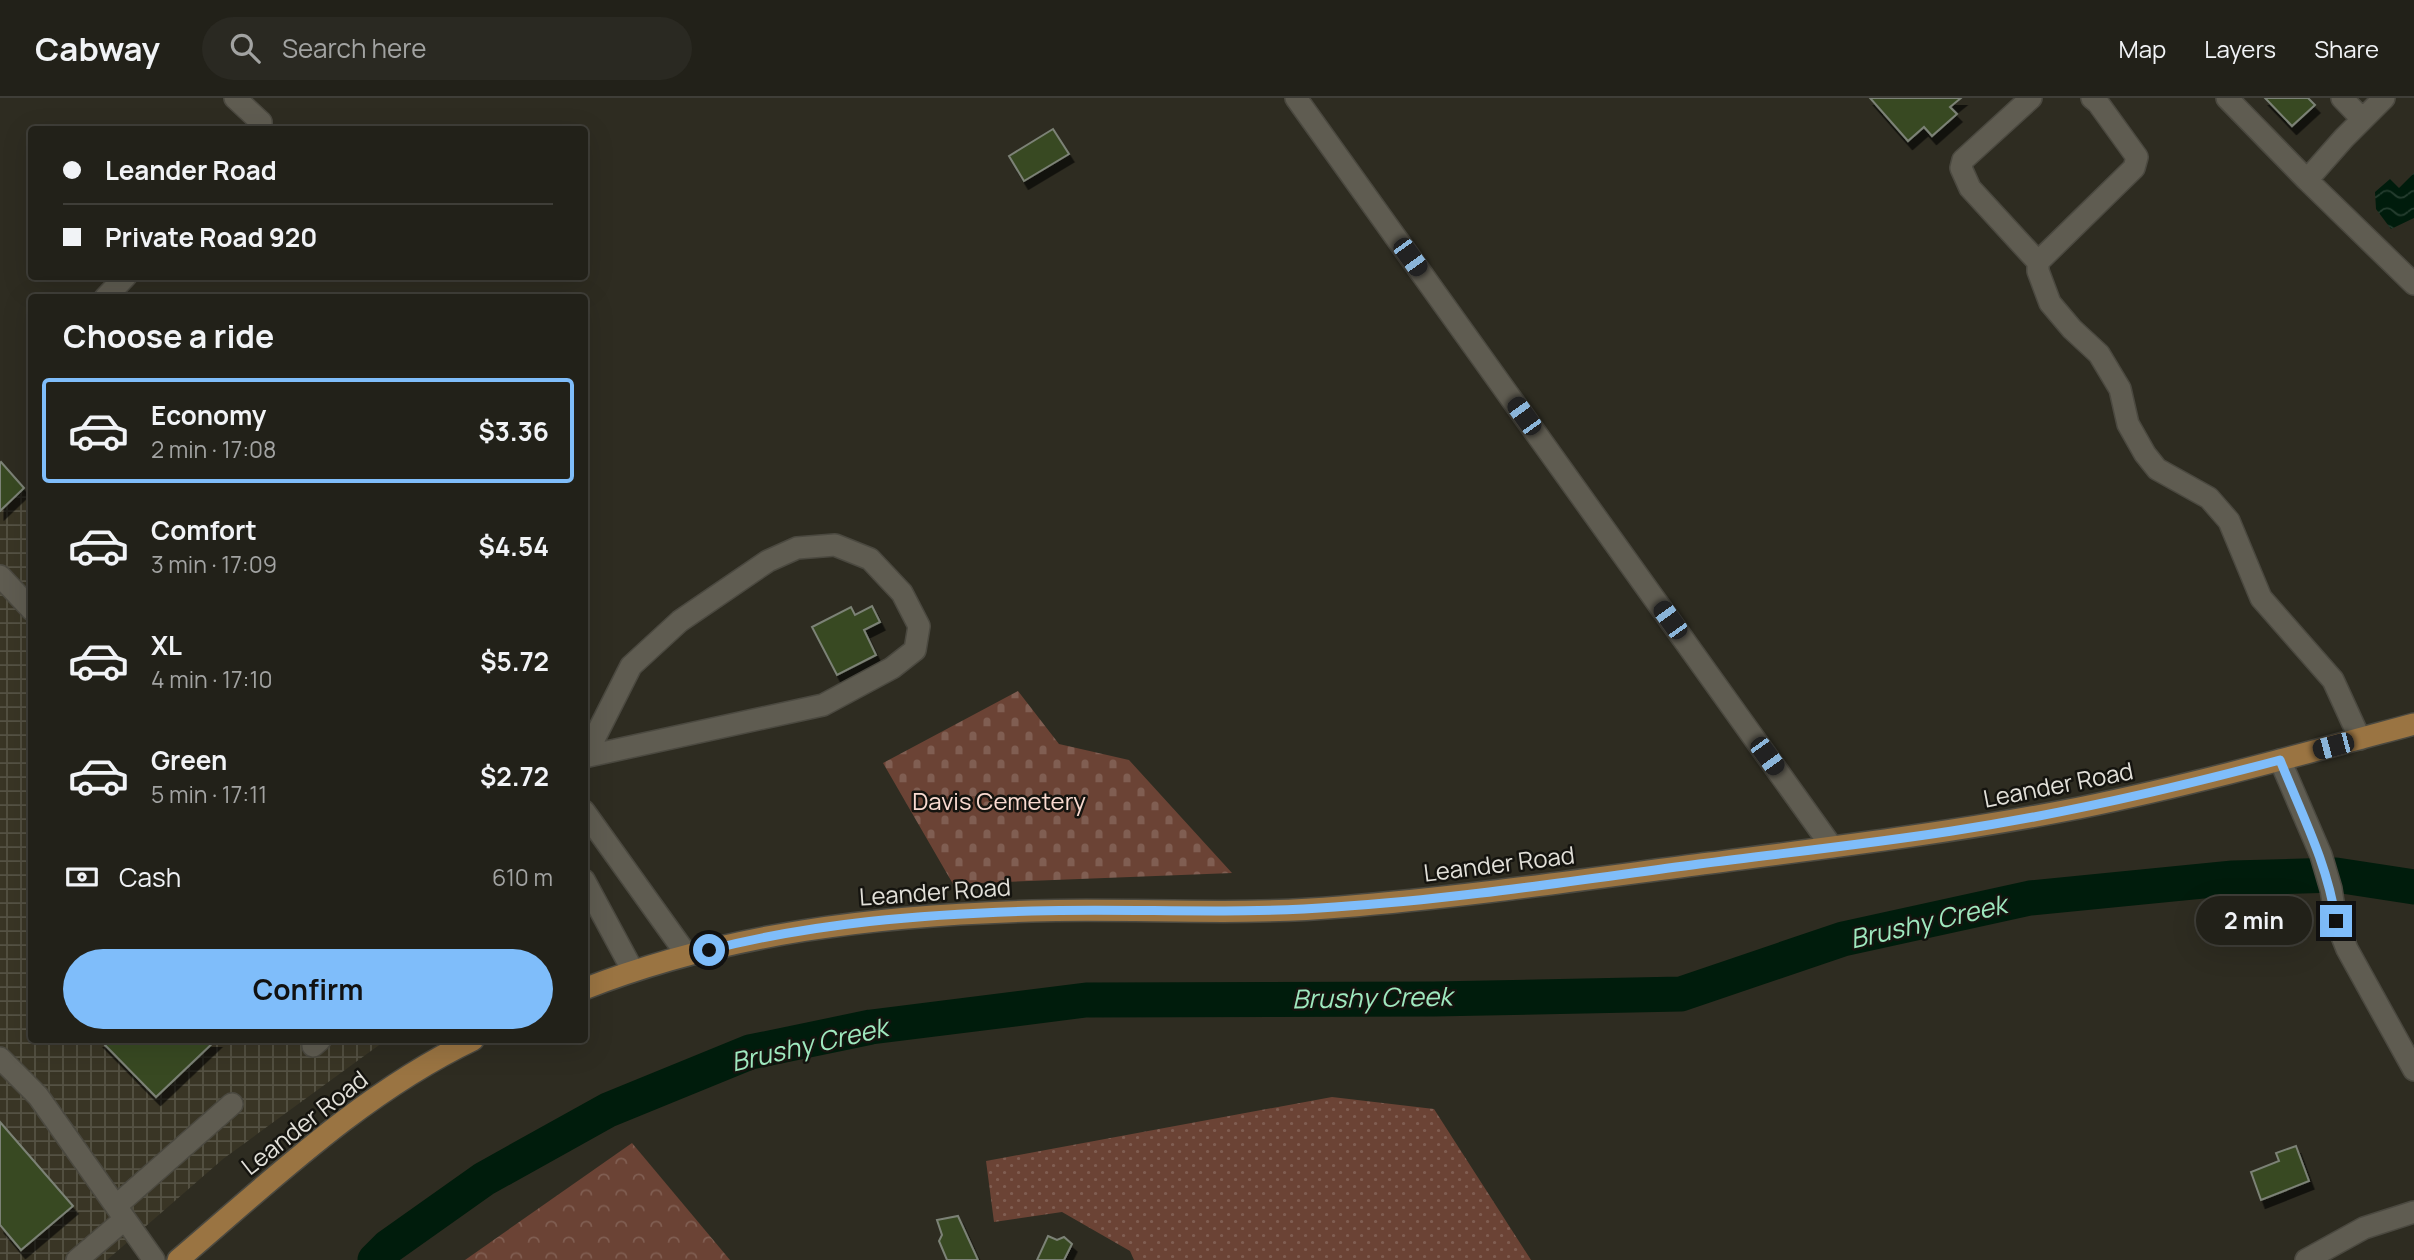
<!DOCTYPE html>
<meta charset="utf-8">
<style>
:root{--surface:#222119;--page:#2a2922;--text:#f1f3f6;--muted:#a2a3a2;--line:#3f3e38;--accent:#7fbdfa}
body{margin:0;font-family:Manrope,sans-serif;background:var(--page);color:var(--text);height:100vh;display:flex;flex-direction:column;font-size:26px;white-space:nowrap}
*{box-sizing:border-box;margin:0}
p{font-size:23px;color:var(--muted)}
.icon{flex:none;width:38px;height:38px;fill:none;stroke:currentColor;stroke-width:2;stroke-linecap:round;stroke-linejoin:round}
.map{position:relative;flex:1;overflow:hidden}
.sheet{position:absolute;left:28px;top:196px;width:560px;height:749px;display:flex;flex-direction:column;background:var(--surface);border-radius:7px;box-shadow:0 7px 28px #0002,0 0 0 2px var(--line)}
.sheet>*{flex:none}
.banner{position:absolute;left:28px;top:28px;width:560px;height:154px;border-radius:7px;box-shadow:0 7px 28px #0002,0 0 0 2px var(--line);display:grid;align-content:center;height:154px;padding:0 35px;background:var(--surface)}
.end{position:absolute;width:32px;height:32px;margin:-16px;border:9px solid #7fbdfa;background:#111;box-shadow:0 0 0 4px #111}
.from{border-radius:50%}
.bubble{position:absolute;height:49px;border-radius:24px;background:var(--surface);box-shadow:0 7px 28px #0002,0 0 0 2px var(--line);font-size:23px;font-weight:700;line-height:49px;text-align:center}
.car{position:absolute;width:21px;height:42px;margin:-21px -10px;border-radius:9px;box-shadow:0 0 5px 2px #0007;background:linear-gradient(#222 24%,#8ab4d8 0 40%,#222 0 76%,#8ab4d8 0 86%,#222 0)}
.banner b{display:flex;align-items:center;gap:24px;height:66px;font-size:26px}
.banner b+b{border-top:2px solid var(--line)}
.banner i{width:18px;height:18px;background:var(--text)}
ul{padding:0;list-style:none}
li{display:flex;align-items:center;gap:21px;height:105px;margin:0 14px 10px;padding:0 21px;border:4px solid transparent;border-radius:7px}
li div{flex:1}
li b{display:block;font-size:26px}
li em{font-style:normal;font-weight:700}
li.current{border-color:var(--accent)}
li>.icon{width:63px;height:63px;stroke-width:1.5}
h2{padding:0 35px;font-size:32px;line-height:84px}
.pay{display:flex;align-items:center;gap:18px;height:77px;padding:0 35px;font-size:26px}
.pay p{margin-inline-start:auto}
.cta{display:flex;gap:14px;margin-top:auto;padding:14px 35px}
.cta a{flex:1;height:80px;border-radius:42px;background:var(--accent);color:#111;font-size:28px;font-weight:700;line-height:80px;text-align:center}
header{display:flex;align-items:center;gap:42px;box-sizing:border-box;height:98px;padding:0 35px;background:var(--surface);border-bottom:2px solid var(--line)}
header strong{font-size:33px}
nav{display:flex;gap:38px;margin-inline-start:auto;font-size:24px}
.search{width:490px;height:63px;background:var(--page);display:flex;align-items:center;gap:18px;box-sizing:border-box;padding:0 24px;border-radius:38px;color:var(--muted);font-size:26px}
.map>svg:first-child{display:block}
</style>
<header>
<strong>Cabway</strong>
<div class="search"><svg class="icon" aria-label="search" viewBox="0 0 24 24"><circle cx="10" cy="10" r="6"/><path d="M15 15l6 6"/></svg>Search here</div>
<nav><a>Map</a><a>Layers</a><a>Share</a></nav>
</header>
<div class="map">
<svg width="2414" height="1162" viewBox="0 0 2414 1162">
<defs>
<pattern id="industrial-grid" width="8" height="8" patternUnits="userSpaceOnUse" patternTransform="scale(1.75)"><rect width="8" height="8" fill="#393525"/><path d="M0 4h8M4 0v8" fill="none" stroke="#555244"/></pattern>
<pattern id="forest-crowns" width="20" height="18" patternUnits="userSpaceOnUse" patternTransform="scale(1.75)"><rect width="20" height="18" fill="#6b4335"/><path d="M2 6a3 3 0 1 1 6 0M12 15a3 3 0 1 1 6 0" fill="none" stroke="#805e52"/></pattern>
<pattern id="cemetery-stones" width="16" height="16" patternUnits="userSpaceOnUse" patternTransform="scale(1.75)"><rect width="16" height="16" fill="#6b4335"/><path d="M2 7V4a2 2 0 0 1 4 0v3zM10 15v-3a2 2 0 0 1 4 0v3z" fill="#805e52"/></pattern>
<pattern id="park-dots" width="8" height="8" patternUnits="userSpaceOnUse" patternTransform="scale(1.75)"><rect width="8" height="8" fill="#6b4335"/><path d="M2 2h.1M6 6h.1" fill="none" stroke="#805e52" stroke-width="1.8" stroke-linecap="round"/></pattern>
<pattern id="water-waves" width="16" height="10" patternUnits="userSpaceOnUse" patternTransform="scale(1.75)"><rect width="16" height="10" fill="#001c0c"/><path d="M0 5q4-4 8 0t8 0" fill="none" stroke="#253d2f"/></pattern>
<filter id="shadow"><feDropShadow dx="4.5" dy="8" stdDeviation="0" flood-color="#0009"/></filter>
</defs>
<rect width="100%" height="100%" fill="#2e2c21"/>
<path fill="url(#industrial-grid)" d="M0 369 31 402 32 942H386L223 1061 107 1162H0Z"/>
<path fill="url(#forest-crowns)" d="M632 1045 730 1162H465Z"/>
<path fill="url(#cemetery-stones)" d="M1018 593 1059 646 1129 662 1232 775 953 786 883 665Z"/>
<path fill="url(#park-dots)" d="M1332 999 1434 1011 1531 1162H1134L1130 1153 1062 1114 994 1124 986 1063Z"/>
<path fill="url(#water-waves)" d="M2414 75V120L2391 131 2376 111 2375 94 2390 81 2399 90Z"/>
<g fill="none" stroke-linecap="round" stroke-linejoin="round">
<path stroke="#001c0c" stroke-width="35" d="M375 1162 388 1149 484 1081 608 1012 750 954 871 929 1086 902 1434 901 1681 896 1843 841 2030 800 2233 780 2336 777 2414 789"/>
</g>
<path fill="#394a24" stroke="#7c8276" stroke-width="2" filter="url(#shadow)" d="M1870 0H1961L1950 9 1957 16 1932 38 1924 29 1908 43Z
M2265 0H2308L2315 7 2292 28Z
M1053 31 1069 56 1024 83 1009 58Z
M1 364 24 390 0 413V365Z
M872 508 880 524 864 532 876 557 837 577 812 529 851 509 855 517Z
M100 942H216L156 999Z
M0 1024 73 1108 21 1152 0 1127Z
M2296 1048 2309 1083 2261 1102 2251 1074 2279 1063 2276 1055Z
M958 1118 978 1162H947L939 1143 942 1137 937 1122Z
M1048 1138 1057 1142 1064 1139 1072 1146 1064 1162H1037Z"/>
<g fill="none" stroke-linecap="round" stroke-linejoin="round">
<g stroke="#4b4940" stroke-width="24">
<path id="minor" d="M235 0 261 24V32
M1296 0 1832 749
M2031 0 1963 62 1961 70 1970 90 2038 164V173L2050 205 2072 231 2099 256 2120 291 2128 326 2145 356 2157 371 2209 400 2229 423 2261 500 2333 582 2360 641
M2227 0 2307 82 2414 186
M2342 0 2362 21
M2307 82 2344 40 2384 0
M2038 164 2134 70 2137 59 2098 5 2092 0
M105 200 126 178
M0 478 32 512
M584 659 823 607 892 570 915 552 919 528 902 495 870 461 835 447 797 450 768 463 680 523 631 568 585 659
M2280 662 2321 757 2331 791 2336 823 2347 851 2414 972
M584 713 687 857
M584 782 633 873
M313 948 320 942
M0 960 38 998 154 1162
M116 1108 232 1006
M77 1162 125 1121
M2306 1162 2364 1130 2414 1114"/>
</g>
<g stroke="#4b4940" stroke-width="24">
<path id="major" d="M584 891C727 835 880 817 1032 813 1135 810 1237 818 1340 809 1464 799 1587 781 1710 765 1834 749 1957 734 2079 710 2192 687 2303 656 2414 626
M178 1162C271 1083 362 995 473 942"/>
</g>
<use href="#minor" stroke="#5f5c51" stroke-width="21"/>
<use href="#major" stroke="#9a7442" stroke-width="21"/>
</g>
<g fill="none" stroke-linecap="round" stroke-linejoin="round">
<path stroke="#7fbdfa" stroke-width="9" d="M709 852C814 825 924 816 1032 813 1133 810 1234 817 1335 809 1457 801 1578 782 1699 766 1784 755 1868 746 1952 733 2063 716 2172 691 2280 662 2302 717 2327 764 2336 823"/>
</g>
<g text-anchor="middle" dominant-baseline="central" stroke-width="5" stroke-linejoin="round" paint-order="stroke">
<g font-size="24" fill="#e2e0d9" stroke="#15140f">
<text transform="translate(2058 686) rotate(-11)">Leander Road</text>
<text transform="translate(1499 765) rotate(-7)">Leander Road</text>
<text transform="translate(935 793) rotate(-4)">Leander Road</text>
<text transform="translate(304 1024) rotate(-38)">Leander Road</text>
</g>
<g font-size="24" fill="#fadbd1" stroke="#15140f">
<text x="999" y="702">Davis Cemetery</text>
</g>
<g font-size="26" font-style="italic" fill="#9fe9bf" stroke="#15140f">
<text transform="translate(1928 823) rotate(-13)">Brushy Creek</text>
<text transform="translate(1372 899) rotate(-1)">Brushy Creek</text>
<text transform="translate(809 946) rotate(-13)">Brushy Creek</text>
</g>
</g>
</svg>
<i class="end from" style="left:709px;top:852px"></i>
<i class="end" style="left:2336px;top:823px"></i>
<div class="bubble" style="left:2196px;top:798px;width:116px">2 min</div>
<i class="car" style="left:1410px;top:159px;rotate:144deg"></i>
<i class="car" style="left:1524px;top:318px;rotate:324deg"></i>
<i class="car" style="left:1670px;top:522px;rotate:324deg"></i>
<i class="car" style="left:2333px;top:648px;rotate:255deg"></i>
<i class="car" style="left:1767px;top:658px;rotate:144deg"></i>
<div class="banner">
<b><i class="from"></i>Leander Road</b>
<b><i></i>Private Road 920</b>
</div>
<section class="sheet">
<h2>Choose a ride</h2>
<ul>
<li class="current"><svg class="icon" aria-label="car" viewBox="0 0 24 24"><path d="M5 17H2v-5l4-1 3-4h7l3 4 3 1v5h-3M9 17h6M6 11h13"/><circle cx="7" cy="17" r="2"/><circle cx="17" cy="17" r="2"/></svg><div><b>Economy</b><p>2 min · 17:08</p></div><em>$3.36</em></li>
<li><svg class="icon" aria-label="car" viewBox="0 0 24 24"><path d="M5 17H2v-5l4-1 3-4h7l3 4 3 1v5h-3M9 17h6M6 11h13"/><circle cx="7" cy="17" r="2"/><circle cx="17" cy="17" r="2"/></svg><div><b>Comfort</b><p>3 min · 17:09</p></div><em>$4.54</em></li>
<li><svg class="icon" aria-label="car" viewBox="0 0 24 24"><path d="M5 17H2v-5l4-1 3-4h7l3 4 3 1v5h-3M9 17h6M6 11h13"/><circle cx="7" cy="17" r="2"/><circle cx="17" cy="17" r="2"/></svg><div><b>XL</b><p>4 min · 17:10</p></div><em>$5.72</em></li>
<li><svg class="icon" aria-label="car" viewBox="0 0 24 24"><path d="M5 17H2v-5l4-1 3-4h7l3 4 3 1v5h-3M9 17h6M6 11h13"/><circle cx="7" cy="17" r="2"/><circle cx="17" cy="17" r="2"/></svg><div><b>Green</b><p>5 min · 17:11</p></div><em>$2.72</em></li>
</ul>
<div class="pay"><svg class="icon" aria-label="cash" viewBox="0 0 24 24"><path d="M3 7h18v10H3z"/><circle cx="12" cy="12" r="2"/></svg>Cash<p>610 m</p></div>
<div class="cta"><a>Confirm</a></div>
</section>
</div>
